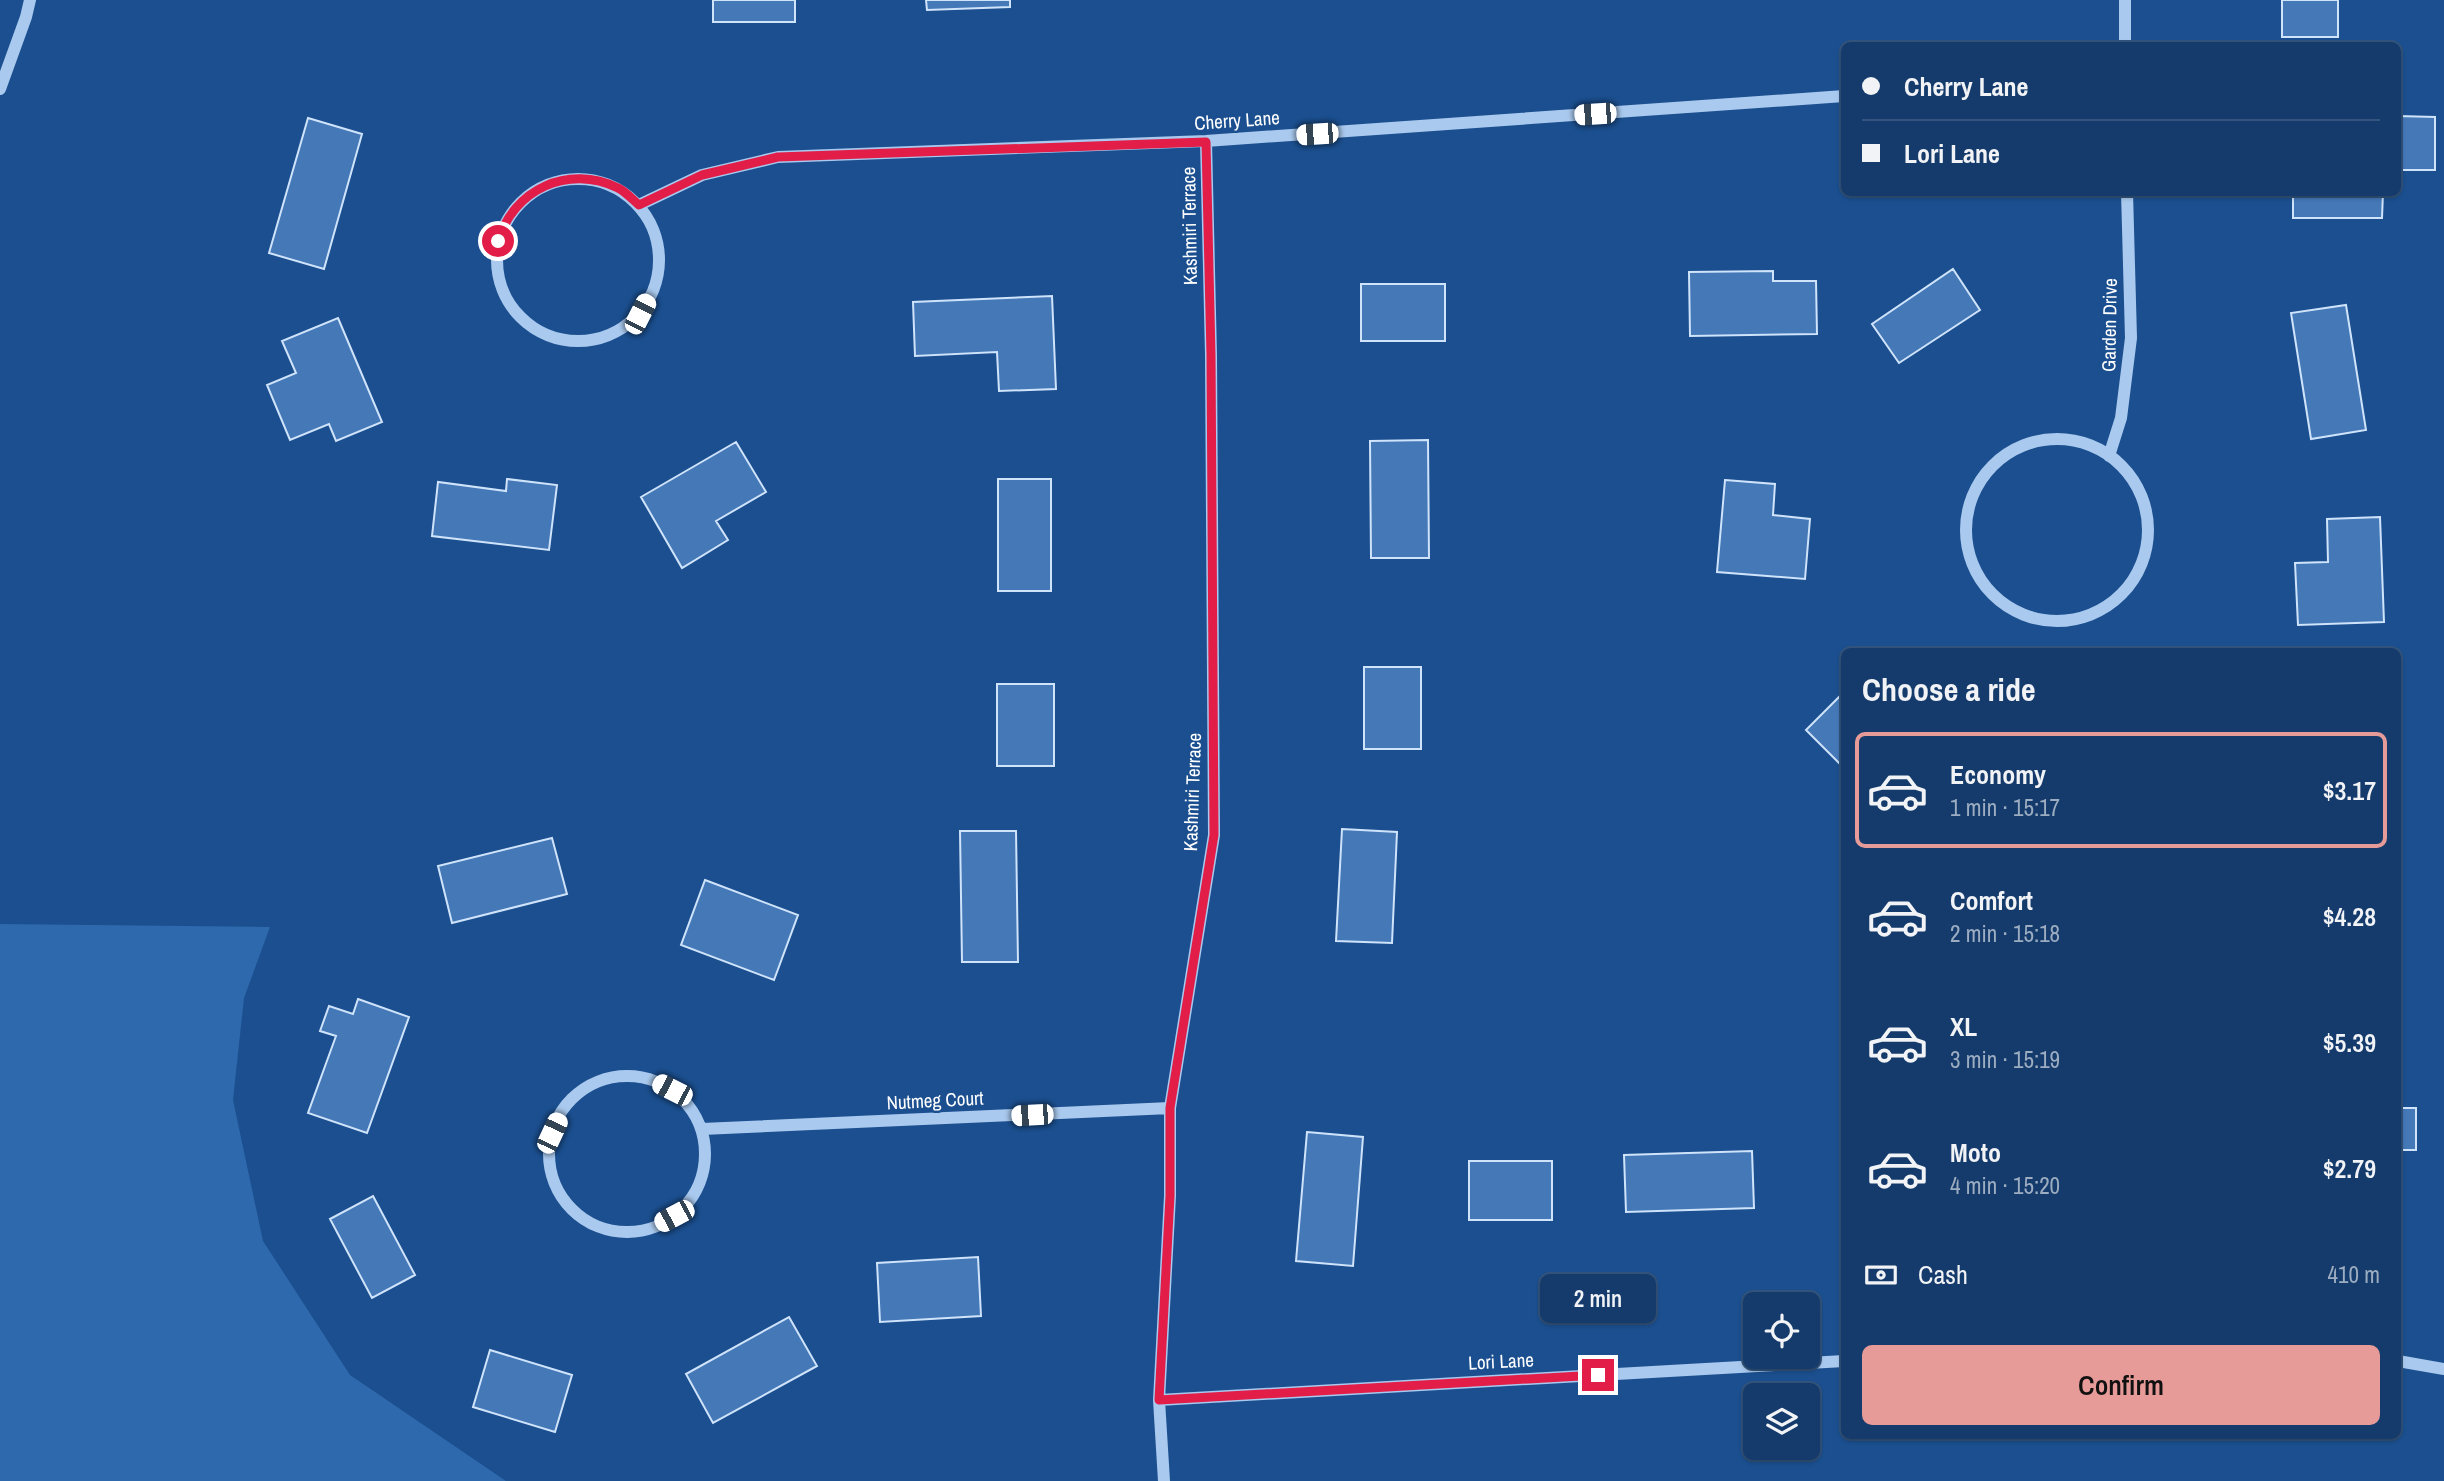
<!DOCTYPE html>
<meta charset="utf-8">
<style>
:root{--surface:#143b6b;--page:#214673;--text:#f1f3f6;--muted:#9dadc1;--line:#33557e;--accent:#e69b98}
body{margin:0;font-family:"Archivo Narrow",sans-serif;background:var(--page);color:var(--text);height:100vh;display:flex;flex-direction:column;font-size:26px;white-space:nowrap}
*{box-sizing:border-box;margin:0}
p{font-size:23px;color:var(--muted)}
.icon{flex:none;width:38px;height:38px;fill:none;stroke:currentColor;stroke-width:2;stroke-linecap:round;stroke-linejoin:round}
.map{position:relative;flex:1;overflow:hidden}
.drawer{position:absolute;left:1841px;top:648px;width:560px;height:791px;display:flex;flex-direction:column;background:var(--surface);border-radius:10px;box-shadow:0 2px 5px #0004,0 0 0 2px var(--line)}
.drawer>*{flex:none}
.guide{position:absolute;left:1841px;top:42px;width:560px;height:154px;border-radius:10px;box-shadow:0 2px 5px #0004,0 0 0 2px var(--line);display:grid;align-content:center;height:154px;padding:0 21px;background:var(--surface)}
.tools{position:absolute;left:1743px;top:1292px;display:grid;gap:14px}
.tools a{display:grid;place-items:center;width:77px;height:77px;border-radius:10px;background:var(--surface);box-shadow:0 2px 5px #0004,0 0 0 2px var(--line);font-size:35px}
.end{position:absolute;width:32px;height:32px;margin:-16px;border:9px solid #e11d48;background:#fff;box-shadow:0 0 0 4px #fff}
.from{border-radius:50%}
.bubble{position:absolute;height:49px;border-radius:10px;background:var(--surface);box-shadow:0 2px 5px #0004,0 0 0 2px var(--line);font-size:23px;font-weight:600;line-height:49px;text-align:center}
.car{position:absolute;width:21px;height:42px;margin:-21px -10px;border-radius:9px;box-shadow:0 0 5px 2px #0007;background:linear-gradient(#fff 24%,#345 0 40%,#fff 0 76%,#345 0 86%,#fff 0)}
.guide b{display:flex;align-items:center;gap:24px;height:66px;font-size:26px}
.guide b+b{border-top:2px solid var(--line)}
.guide i{width:18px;height:18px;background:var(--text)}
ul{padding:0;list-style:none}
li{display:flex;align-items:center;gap:21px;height:116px;margin:0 14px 10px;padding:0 7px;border:4px solid transparent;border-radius:10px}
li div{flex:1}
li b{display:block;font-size:26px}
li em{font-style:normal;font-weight:600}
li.active{border-color:var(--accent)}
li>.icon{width:63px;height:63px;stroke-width:1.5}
h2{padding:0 21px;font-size:32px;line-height:84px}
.pay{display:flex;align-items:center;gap:18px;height:77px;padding:0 21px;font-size:26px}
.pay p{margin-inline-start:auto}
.primary-button{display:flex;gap:14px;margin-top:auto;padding:14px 21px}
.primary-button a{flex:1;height:80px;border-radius:10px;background:var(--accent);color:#111;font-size:28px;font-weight:600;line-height:80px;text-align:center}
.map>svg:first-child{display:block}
</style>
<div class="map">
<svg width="2444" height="1481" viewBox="0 0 2444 1481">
<rect width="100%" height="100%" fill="#1b4f8f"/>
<path fill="#2e69ad" d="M0 924 270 927 244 998 233 1100 263 1241 350 1375 506 1481H0Z"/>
<path fill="#4478b7" stroke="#cfe3fa" stroke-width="2" d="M713 0H795V22H713Z
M926 0H1010V7L927 10Z
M2282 0H2338V37H2282Z
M2398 116 2435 117V170H2398Z
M308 118 362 134 324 269 269 253Z
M2293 192H2383L2382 218H2293Z
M1953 269 1980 310 1899 363 1872 324Z
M1773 271V281H1816L1817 334 1690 336 1689 272Z
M1361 284H1445V341H1361Z
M1052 296 1056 389 999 391 997 352 915 356 913 302Z
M2346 305 2366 430 2311 439 2291 313Z
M338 318 382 422 336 441 329 424 290 440 267 385 296 373 282 341Z
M1428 440 1429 558H1371L1370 441Z
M736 442 766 492 716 521 728 540 682 568 641 497Z
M507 479 557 485 549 550 432 536 438 482 506 491Z
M998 479H1051V591H998Z
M1725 480 1775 484 1773 515 1810 519 1805 579 1717 572Z
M2380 517 2384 622 2298 625 2295 563 2328 562 2327 519Z
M1364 667H1421V749H1364Z
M997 684H1054V766H997Z
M1844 692V768L1806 730Z
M1342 829 1397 832 1392 943 1336 941Z
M960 831H1016L1018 962H962Z
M552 838 567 894 452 923 438 866Z
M705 880 798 915 774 980 681 945Z
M358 999 409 1017 367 1133 308 1113 336 1036 320 1031 329 1006 353 1014Z
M2398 1108H2416V1150H2398Z
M1307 1132 1363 1137 1353 1266 1296 1261Z
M1840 1139H1844V1197H1840Z
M1752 1151 1754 1208 1626 1212 1624 1155Z
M1469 1161H1552V1220H1469Z
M373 1196 415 1275 372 1298 330 1219Z
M978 1257 981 1316 880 1322 877 1263Z
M789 1317 817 1366 713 1423 686 1374Z
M490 1350 572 1375 555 1432 473 1407Z"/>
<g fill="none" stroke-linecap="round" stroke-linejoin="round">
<path stroke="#a9c9ee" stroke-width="12" d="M2125 46V0
M0 89 26 17 30 0
M497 260a81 81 0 1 1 162 0a81 81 0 1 1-162 0Z
M639 205 702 175 778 157 1206 141 1844 96
M1966 530a91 91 0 1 1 182 0a91 91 0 1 1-182 0Z
M2109 456 2121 418 2131 338 2127 192
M549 1154a78 78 0 1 1 156 0a78 78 0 1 1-156 0Z
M702 1129 1170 1108
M2398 1361 2444 1369
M1159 1400 1844 1361
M1164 1481 1159 1400 1170 1196V1108L1214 835 1211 355 1206 141"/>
</g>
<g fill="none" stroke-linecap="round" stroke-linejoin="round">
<path stroke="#e11d48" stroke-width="9" d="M498 241C514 189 568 164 618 188 625 191 633 200 639 205L702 175 778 157 1206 142 1211 355 1214 835 1170 1108V1196L1159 1400 1598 1375"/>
</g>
<g text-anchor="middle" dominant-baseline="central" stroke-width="5" stroke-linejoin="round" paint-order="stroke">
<g font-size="19" fill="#fff" stroke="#1b4f8f">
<text transform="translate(1237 120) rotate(-4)">Cherry Lane</text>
<text transform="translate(1189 226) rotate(-91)">Kashmiri Terrace</text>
<text transform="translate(2109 325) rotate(-89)">Garden Drive</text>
<text transform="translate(1192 792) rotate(-88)">Kashmiri Terrace</text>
<text transform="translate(935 1100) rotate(-3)">Nutmeg Court</text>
<text transform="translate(1501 1361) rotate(-3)">Lori Lane</text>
</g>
</g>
</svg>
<div class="tools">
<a><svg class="icon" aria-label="locate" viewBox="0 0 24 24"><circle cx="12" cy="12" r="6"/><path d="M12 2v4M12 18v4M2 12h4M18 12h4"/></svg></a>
<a><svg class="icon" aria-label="layers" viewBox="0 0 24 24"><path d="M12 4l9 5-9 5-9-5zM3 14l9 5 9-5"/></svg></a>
</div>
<i class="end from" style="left:498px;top:241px"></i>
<i class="end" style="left:1598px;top:1375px"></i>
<div class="bubble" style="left:1540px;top:1274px;width:116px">2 min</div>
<i class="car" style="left:1595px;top:114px;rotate:266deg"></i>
<i class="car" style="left:1317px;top:134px;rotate:266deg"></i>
<i class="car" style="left:640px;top:314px;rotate:27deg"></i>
<i class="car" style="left:672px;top:1090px;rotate:297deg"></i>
<i class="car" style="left:1032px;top:1115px;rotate:267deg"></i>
<i class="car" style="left:552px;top:1133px;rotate:25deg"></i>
<i class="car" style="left:674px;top:1216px;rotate:242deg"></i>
<div class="guide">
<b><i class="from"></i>Cherry Lane</b>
<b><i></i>Lori Lane</b>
</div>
<section class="drawer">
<h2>Choose a ride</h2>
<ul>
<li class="active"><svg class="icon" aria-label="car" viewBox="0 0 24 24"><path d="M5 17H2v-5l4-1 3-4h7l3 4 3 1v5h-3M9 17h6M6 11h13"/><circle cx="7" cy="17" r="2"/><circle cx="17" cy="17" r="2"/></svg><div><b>Economy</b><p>1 min · 15:17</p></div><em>$3.17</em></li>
<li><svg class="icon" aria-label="car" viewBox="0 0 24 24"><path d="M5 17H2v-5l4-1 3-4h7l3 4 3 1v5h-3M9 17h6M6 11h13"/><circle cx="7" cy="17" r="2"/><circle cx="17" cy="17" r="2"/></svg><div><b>Comfort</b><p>2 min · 15:18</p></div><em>$4.28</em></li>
<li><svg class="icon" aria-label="car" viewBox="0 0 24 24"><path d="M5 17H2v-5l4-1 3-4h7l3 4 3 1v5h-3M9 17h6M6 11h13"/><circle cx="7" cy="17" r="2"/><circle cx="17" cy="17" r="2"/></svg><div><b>XL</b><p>3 min · 15:19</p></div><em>$5.39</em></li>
<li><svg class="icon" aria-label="car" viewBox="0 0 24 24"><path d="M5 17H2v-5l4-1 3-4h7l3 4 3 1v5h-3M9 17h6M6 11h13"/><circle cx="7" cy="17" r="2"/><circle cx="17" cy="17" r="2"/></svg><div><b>Moto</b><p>4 min · 15:20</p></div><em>$2.79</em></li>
</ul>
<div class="pay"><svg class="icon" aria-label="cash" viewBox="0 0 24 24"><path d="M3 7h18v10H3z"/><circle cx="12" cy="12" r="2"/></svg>Cash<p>410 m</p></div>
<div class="primary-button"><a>Confirm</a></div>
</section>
</div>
